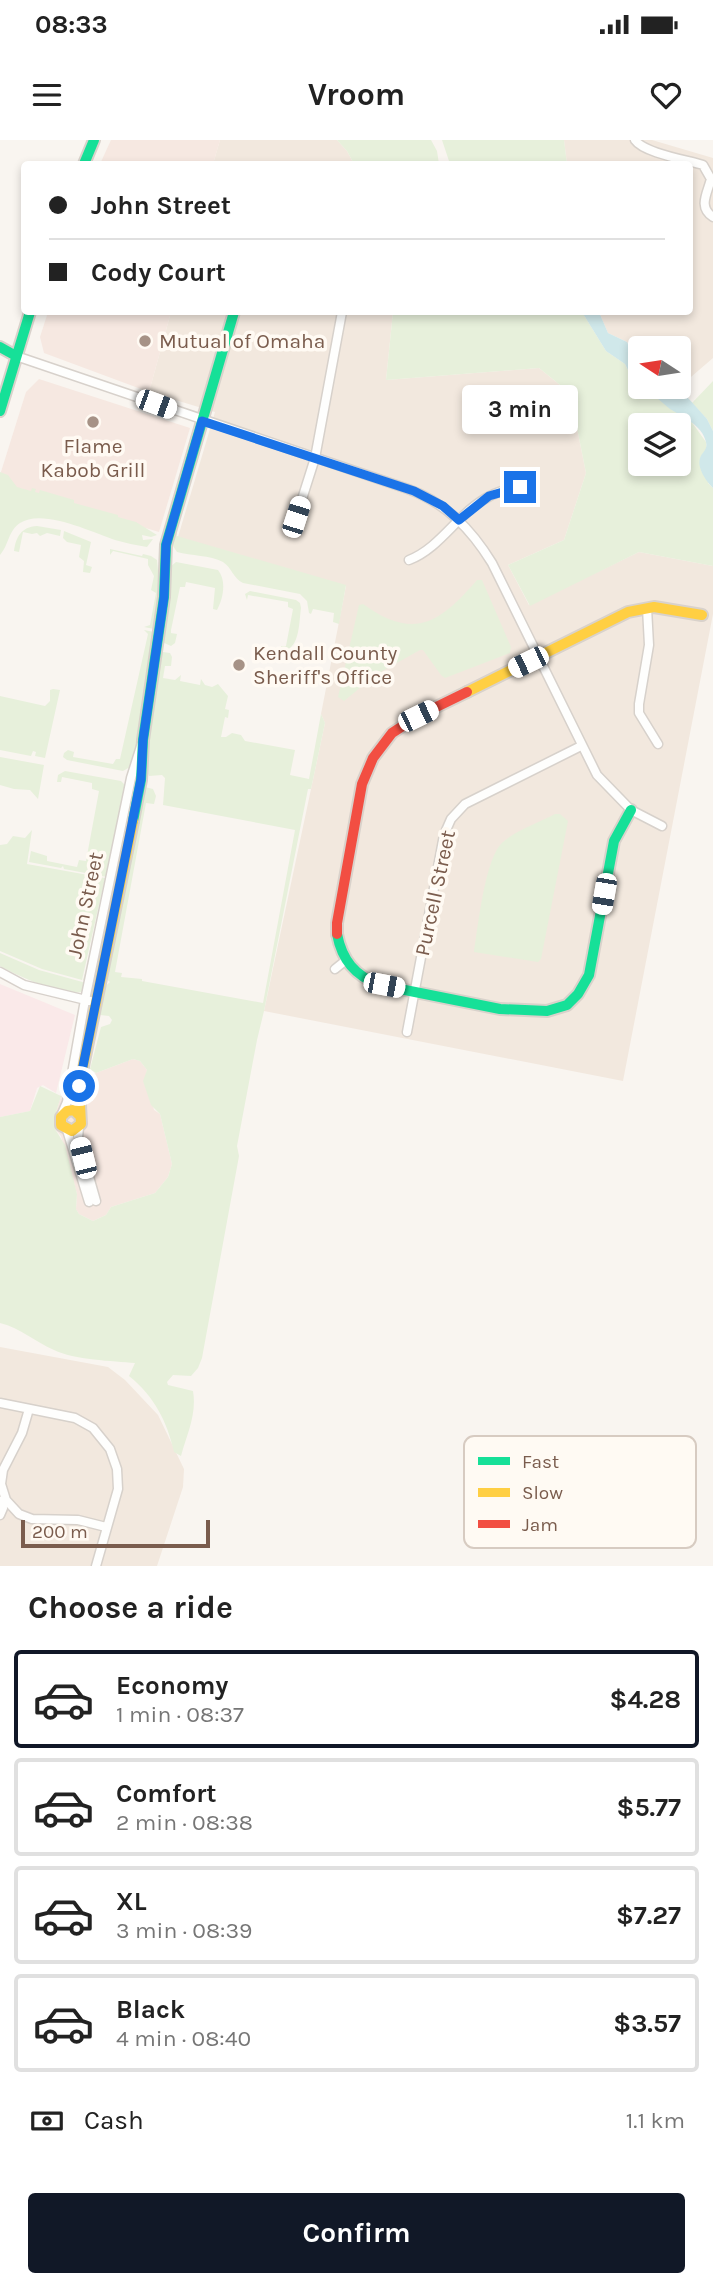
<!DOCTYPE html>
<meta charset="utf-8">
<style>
:root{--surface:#fff;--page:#f2f2f2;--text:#222;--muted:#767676;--line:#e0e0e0;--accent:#111827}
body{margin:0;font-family:Karla,sans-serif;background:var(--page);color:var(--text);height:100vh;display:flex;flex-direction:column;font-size:26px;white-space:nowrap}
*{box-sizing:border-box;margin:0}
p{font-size:23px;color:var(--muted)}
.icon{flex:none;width:38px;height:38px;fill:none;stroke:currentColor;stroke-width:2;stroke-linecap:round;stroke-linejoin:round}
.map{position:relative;height:1426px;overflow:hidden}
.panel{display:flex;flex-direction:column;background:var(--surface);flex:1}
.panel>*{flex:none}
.banner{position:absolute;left:21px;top:21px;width:672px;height:154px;border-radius:7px;box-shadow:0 4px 10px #0003;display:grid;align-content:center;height:154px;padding:0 28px;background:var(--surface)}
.needle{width:46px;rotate:282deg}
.tools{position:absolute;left:628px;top:196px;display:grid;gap:14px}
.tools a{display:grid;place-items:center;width:63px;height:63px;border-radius:7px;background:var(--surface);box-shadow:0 4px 10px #0003;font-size:35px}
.scale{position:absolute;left:21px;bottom:18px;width:189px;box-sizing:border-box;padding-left:7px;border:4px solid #7a5c4d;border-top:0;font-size:19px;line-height:24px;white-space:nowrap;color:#7a5c4d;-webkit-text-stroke:5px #fffaf3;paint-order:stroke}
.end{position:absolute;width:32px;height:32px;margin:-16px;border:9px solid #1a73e8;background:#fff;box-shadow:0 0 0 4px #fff}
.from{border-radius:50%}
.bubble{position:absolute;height:49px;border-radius:7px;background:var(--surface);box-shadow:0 4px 10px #0003;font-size:23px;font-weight:700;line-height:49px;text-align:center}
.car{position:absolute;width:21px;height:42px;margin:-21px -10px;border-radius:9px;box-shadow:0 0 5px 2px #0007;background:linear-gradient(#fff 24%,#345 0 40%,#fff 0 76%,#345 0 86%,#fff 0)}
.banner b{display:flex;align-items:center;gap:24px;height:66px;font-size:26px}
.banner b+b{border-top:2px solid var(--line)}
.banner i{width:18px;height:18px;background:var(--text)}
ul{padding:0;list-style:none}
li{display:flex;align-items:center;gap:21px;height:98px;margin:0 14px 10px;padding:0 14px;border:4px solid var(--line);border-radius:7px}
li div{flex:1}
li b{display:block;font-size:26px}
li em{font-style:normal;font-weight:700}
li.active{border-color:var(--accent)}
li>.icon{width:63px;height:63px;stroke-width:1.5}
h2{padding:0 28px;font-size:32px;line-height:84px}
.pay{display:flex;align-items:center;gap:18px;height:77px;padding:0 28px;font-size:26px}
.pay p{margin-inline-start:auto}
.cta{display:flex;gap:14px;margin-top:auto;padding:14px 28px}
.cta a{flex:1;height:80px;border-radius:7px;background:var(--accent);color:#fff;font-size:28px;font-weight:700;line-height:80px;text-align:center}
.status{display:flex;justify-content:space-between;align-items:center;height:49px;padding:0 35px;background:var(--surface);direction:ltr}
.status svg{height:19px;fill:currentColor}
header{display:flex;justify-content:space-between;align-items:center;height:91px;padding:0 28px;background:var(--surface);font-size:32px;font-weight:700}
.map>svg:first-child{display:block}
</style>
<div class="status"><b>08:33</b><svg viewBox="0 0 49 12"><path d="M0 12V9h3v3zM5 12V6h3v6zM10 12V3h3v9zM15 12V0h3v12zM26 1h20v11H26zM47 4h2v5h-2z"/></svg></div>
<header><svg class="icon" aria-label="menu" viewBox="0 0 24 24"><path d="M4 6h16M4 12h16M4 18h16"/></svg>Vroom<svg class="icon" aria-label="heart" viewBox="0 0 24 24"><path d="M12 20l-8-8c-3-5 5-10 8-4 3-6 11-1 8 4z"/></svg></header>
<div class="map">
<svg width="713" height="1426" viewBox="0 0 713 1426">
<rect width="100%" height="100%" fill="#f9f5f0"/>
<path fill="#f2e8de" d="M220 0H337L347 11 354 24H213Z
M564 0H652L713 18V218L677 249 673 247H679V208H640V226L627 202 608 193 599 172H690V24H567Z
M171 172H393L386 240 539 228 570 253 586 333 564 400 508 425 529 465 639 412 713 426V474L623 941 264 871 325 583 321 574 346 446 178 397 215 272 149 252Z
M0 1207 108 1227 125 1240 158 1275 184 1329 183 1347 157 1426H0Z"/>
<path fill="#f6e8e1" d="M111 0H220L213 24H100Z
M48 172H171L149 252 44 213 40 197Z
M39 239 190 288 159 392 0 345V335L26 252Z
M133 919 140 921 147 930 146 936 154 970 160 974 172 1024 168 1037 155 1053 111 1067 106 1075 93 1081 79 1074 76 1069 77 1054 61 996 55 989 56 972 61 956 96 933Z"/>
<path fill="#fae9e9" d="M0 844 75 875 56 953 43 945 37 948 30 971 0 977Z"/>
<path fill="#e7f0db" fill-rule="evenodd" d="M337 0H431L437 11 439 24H354L347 11Z
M442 0H564L567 24H450Z
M393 172H582L606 211 625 224 629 232 640 243V247H644L672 270 688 277 706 302 708 343 713 348V426L639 412 530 466 508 425 564 400 586 333 570 253 539 228 386 240ZM640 285H679V324H640Z
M713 241V291L707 279 692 263Z
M0 332 8 335 17 347 31 351 32 348 36 349 35 352 39 353 40 350 74 360V363L118 375V377L136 382 157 395 151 397 142 395 143 400 153 399 147 407C136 405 125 403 115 400 92 392 42 368 20 383 8 391 9 405 0 415Z
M37 386 61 390 60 396 47 393 40 396 37 393 32 394 23 392 19 412 14 411C16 397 21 387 37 386Z
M64 391 91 402 86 425 92 427 90 433 83 432 84 421 79 417 81 405 67 402 63 398Z
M173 392 177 393V396L346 445 339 484 333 482 334 473 313 469 311 474 309 473 307 461 300 454 243 443C233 438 232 428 223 422 210 415 191 416 177 412L171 403Z
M110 409 142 416 143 414 151 416 157 420 160 451 154 489 144 487 150 485 156 453 151 450 154 436 148 425V419L113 411 110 415Z
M176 422 218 430C227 441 223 459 217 470L213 469 215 448 186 442 185 447H180L171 490V493L177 494 175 503 171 506 162 502 170 427Z
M477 440H482L511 507 510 513 445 538 441 535 423 510H420L377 534 344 561 338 557 359 465 363 464C414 501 440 483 477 440Z
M250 451 296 460 300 463 301 468C299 482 300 506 285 511L281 508V506H286L293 469 288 467V462L248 455 247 460 245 454Z
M144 490 154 492 138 601 130 627 123 631 67 620 63 617 64 613 68 610 74 612 73 617 113 624 116 619H120L148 494Z
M163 512 170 513 172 517 171 526H165L163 538 175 540 181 535 180 541 200 545 201 539 205 545 212 547 218 544 228 556 225 569 229 570 228 578 225 577 221 597H226L232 593 241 595 245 601 295 610 290 635 309 639 321 574 325 583 311 649H308L264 871 257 900 237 1006 239 1016 202 1218 198 1228 191 1236 173 1235 167 1242 168 1245 193 1251C197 1274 187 1294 181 1316L174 1312C167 1281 154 1256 129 1236L135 1223C113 1221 74 1220 54 1210 35 1202 21 1188 0 1183V977L30 971 40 946 61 956 54 979 55 989 65 1005 77 1054 76 1069 79 1074 93 1081 106 1075 111 1067 155 1053 168 1037 172 1024 160 974 151 965 143 941 147 930 140 921 133 919 96 933 90 929 101 887 110 884 112 880 109 876 100 875C97 862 101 849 110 842L105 838 143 648 145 647 153 649 156 656 154 664 146 663 115 832 122 833 121 837 142 839V841L263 863 295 690 163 665 165 638 162 635 149 636 145 628 158 518Z
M53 549 60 550 45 618 35 616 36 612 33 611 31 616 0 610V556L45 566 50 561V550Z
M0 617 44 625 38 659 30 650 14 649 0 645Z
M65 631 121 641 126 646 86 841 83 840 92 810 107 737 64 729 63 726 61 728 29 722 31 711 47 716V721L77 727 79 720 86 721 99 651 92 649V643L62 637 61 642H57L58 635Z
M555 674H560L568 681 541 819 538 822 474 812C478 787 485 717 503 702 517 690 538 683 555 674Z
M32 690 27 724 105 738 82 840 42 829 0 811V705L7 704 13 696 25 698Z
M0 813 39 830 86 843 83 851C67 859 16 835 0 826Z"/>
<path fill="#d0e8ea" d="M582 172H599L608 193 627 202 640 226V243L629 232 625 224 606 211Z
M644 247H673L689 259 707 279 713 291V348C706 341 697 328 700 318 702 312 708 310 706 302 702 285 683 277 670 269 661 262 653 254 644 247Z"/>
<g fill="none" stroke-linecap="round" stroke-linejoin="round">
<g stroke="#d7d1cb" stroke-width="11">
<path id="street" d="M635 0C644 13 687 20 703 25L711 39C707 54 698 67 713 77
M16 216 408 349C446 363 471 389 492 423L597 635 631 670 662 686
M296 378 315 318 342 172
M409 420C442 407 458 372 490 356 503 349 517 347 532 345
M647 468 649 505 639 564V573L658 604
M335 829 345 821
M0 832 24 845 90 861
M407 892 444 695 451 679 465 664 581 606
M61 976 67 962 85 860 131 638 142 603
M79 987 78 998 96 1061
M67 990 89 1062
M0 1263 75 1278 93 1288 110 1309 117 1329 118 1349 96 1426
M29 1269 22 1293 3 1330 1 1344 6 1360 19 1374 32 1379 78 1380 106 1387
M0 1361 3 1368 0 1375"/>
</g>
<g stroke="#d9d2cb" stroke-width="14">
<path id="fast" d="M84 24 94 0
M0 207 16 216
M0 271 30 172
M133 681 141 640 143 600 164 457 166 405 234 172
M337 794C342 820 355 836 380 845L500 869 547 871 567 865 578 854 589 835 614 701 631 670"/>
</g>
<g stroke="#d9d2cb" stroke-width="14">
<path id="slow" d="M467 552 628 472 654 467 702 475
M80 976 74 970 67 971 61 977V985L72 991 81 984 79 946 133 681"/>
</g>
<g stroke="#d9d2cb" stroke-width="14">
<path id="jam" d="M337 794V783L362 644 373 618 392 593 418 576 467 552"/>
</g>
<use href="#street" stroke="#fefefd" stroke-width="8"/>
<use href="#fast" stroke="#16e098" stroke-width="10"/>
<use href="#slow" stroke="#ffcf43" stroke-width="10"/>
<use href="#jam" stroke="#f24e42" stroke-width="10"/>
</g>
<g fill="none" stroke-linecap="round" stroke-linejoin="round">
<path stroke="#1a73e8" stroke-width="9" d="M79 946 141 639 143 600 164 457 166 405 202 281 414 351 443 366 459 380 489 356 520 347"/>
</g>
<g fill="#a69286" stroke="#fffaf3" stroke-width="2.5">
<circle cx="145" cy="201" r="7"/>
<circle cx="93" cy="282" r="7"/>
<circle cx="239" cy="525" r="7"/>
</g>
<g text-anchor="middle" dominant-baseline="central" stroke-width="7" stroke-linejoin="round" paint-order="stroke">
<g font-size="21" fill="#7a5c4d" stroke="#fffaf3" text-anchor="start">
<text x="159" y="201">Mutual of Omaha</text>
<text x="93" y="306" text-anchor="middle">Flame<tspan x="93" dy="24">Kabob Grill</tspan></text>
<text x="253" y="513">Kendall County<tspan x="253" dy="24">Sheriff's Office</tspan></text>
</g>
<g font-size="21" fill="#7a5c4d" stroke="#fffaf3">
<text transform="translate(435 753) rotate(-78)">Purcell Street</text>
<text transform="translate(85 765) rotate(-78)">John Street</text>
</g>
</g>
<rect x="464" y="1296" width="232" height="112" rx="10" fill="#fffaf3" stroke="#d7cbc1" stroke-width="2"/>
<rect x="478" y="1317" width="32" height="8" fill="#16e098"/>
<rect x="478" y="1348" width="32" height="9" fill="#ffcf43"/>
<rect x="478" y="1380" width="32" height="8" fill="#f24e42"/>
<g font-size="19" fill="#7a5c4d">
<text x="522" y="1328">Fast</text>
<text x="522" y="1359">Slow</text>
<text x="522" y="1391">Jam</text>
</g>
</svg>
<div class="tools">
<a><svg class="needle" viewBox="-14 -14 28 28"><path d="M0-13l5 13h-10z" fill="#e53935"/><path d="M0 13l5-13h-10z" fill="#767676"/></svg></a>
<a><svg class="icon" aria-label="layers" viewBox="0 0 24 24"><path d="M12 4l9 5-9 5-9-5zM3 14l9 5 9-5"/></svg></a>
</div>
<div class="scale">200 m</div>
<i class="end from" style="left:79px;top:946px"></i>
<i class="end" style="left:520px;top:347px"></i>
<div class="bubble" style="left:462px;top:245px;width:116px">3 min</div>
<i class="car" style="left:156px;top:264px;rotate:110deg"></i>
<i class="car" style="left:296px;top:377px;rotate:18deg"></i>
<i class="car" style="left:528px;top:522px;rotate:244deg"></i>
<i class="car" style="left:418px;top:576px;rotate:64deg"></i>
<i class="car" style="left:604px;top:754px;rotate:190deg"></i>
<i class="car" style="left:384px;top:845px;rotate:101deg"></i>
<i class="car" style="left:83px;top:1018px;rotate:346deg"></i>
<div class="banner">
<b><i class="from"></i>John Street</b>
<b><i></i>Cody Court</b>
</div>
</div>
<section class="panel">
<h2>Choose a ride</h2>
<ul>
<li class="active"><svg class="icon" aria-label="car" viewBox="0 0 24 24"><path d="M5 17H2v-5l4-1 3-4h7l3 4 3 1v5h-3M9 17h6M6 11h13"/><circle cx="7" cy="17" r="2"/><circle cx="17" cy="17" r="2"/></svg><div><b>Economy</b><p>1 min · 08:37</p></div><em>$4.28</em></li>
<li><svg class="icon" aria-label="car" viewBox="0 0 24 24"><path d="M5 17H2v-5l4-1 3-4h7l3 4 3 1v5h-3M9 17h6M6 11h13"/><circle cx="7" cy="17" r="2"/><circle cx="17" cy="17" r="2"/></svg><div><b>Comfort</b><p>2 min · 08:38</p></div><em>$5.77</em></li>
<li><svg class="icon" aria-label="car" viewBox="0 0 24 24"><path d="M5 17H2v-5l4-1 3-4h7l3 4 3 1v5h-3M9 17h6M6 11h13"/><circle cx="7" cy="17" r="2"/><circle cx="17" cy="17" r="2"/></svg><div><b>XL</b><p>3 min · 08:39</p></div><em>$7.27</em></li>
<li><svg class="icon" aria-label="car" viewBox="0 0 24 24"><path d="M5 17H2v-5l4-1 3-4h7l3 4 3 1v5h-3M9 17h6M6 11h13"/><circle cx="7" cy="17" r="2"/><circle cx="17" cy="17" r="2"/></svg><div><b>Black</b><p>4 min · 08:40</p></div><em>$3.57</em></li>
</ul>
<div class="pay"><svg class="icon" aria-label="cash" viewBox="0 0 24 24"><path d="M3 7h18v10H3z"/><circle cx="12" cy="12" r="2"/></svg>Cash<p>1.1 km</p></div>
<div class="cta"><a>Confirm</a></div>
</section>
